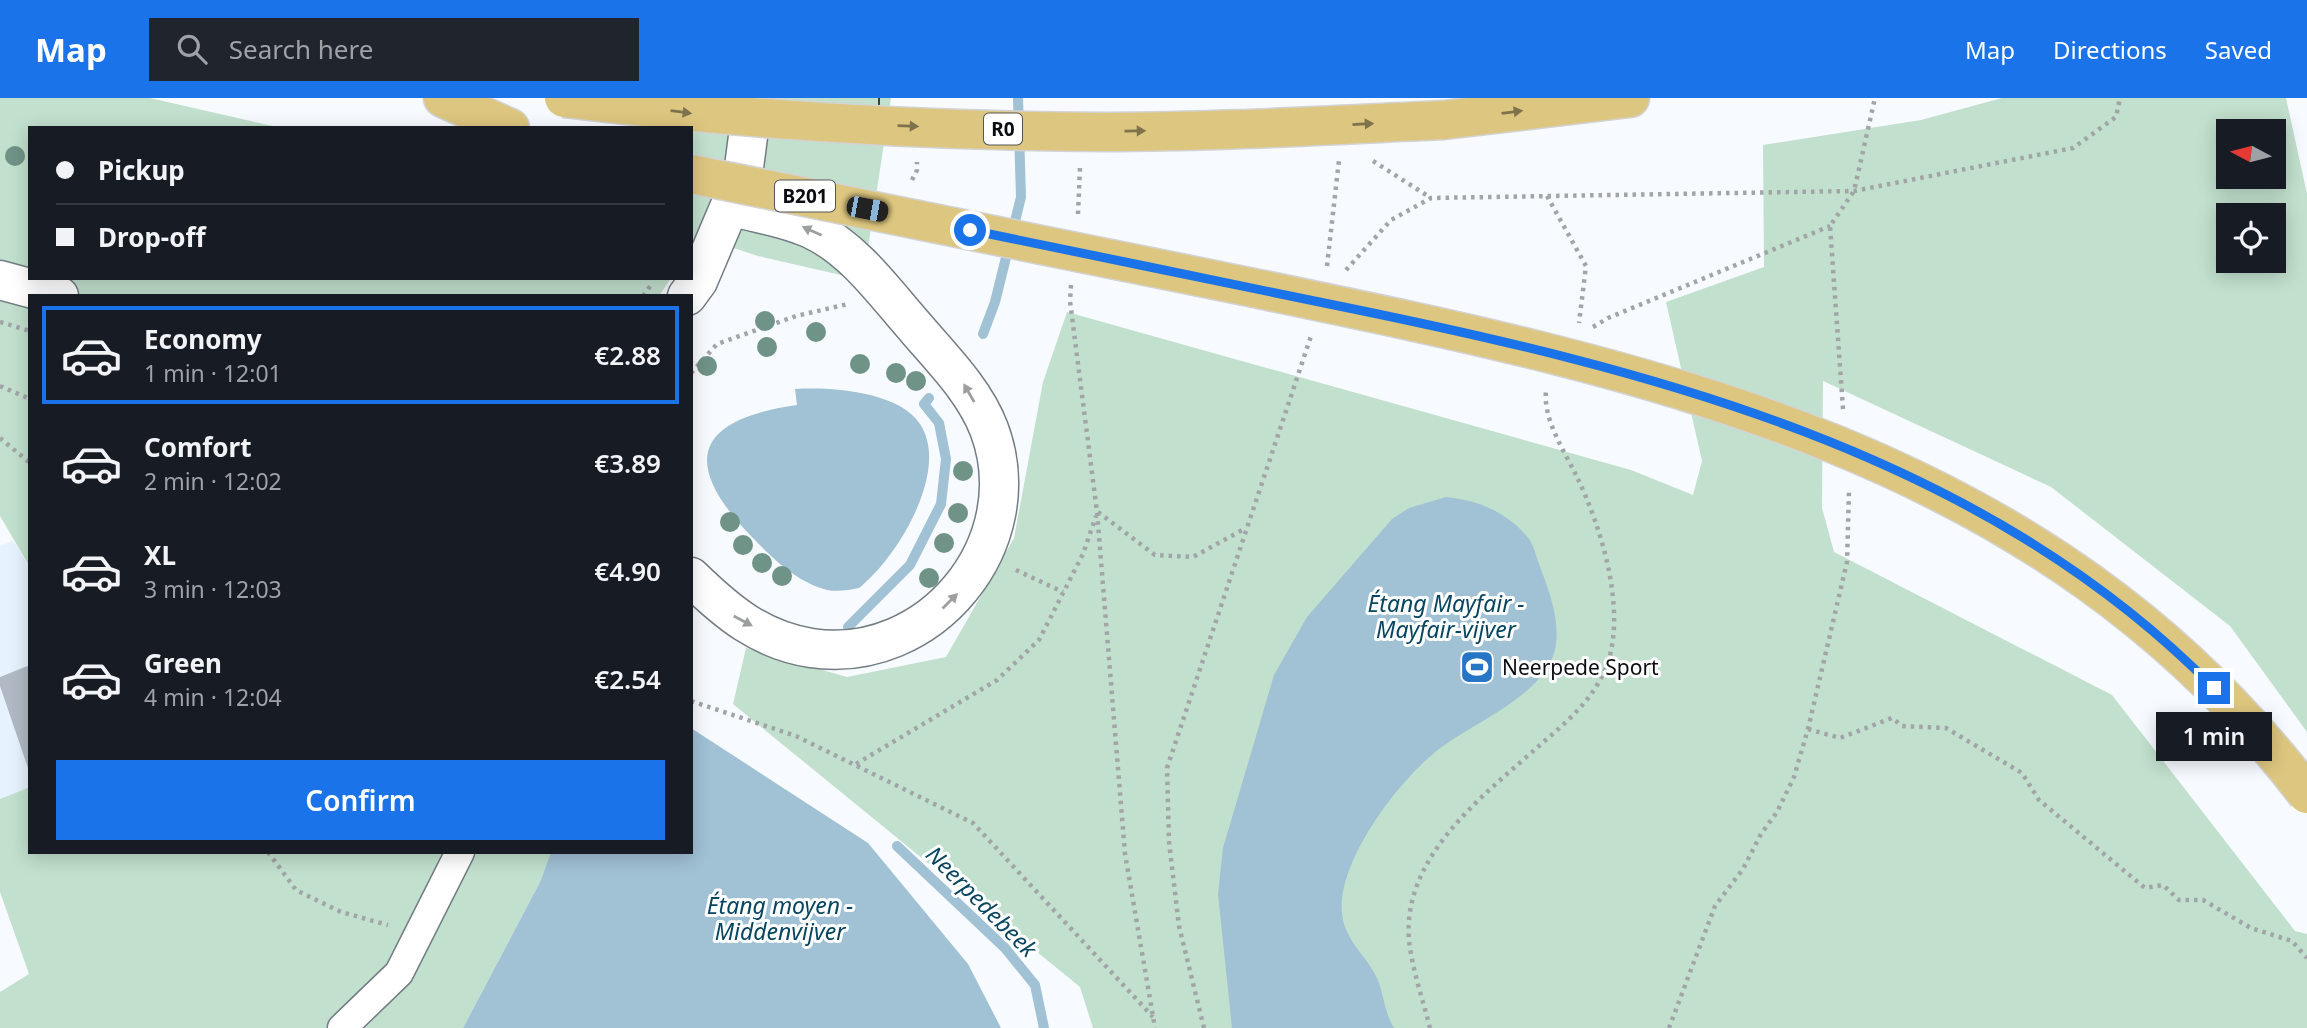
<!DOCTYPE html>
<meta charset="utf-8">
<style>
:root{--surface:#171b24;--page:#20242c;--text:#f1f3f6;--muted:#9ea1a6;--line:#363941;--accent:#1a73e8}
body{margin:0;font-family:"Noto Sans",sans-serif;background:var(--page);color:var(--text);height:100vh;display:flex;flex-direction:column;font-size:26px;white-space:nowrap}
*{box-sizing:border-box;margin:0}
p{font-size:23px;color:var(--muted)}
.icon{flex:none;width:38px;height:38px;fill:none;stroke:currentColor;stroke-width:2;stroke-linecap:round;stroke-linejoin:round}
.map{position:relative;flex:1;overflow:hidden}
.side{position:absolute;left:28px;top:196px;width:665px;height:560px;display:flex;flex-direction:column;background:var(--surface);border-radius:0px;box-shadow:0 4px 18px #0003}
.side>*{flex:none}
.top-card{position:absolute;left:28px;top:28px;width:665px;height:154px;border-radius:0px;box-shadow:0 4px 18px #0003;display:grid;align-content:center;height:154px;padding:0 28px;background:var(--surface)}
.needle{width:46px;rotate:277deg}
.controls{position:absolute;left:2216px;top:21px;display:grid;gap:14px}
.controls a{display:grid;place-items:center;width:70px;height:70px;border-radius:0px;background:var(--surface);box-shadow:0 4px 18px #0003;font-size:35px}
.end{position:absolute;width:32px;height:32px;margin:-16px;border:9px solid #1a73e8;background:#fff;box-shadow:0 0 0 4px #fff}
.from{border-radius:50%}
.bubble{position:absolute;height:49px;border-radius:0px;background:var(--surface);box-shadow:0 4px 18px #0003;font-size:23px;font-weight:600;line-height:49px;text-align:center}
.car{position:absolute;width:21px;height:42px;margin:-21px -10px;border-radius:9px;box-shadow:0 0 5px 2px #0007;background:linear-gradient(#222 24%,#8ab4d8 0 40%,#222 0 76%,#8ab4d8 0 86%,#222 0)}
.top-card b{display:flex;align-items:center;gap:24px;height:66px;font-size:26px}
.top-card b+b{border-top:2px solid var(--line)}
.top-card i{width:18px;height:18px;background:var(--text)}
ul{padding:12px 0 0;list-style:none}
li{display:flex;align-items:center;gap:21px;height:98px;margin:0 14px 10px;padding:0 14px;border:4px solid transparent;border-radius:0px}
li div{flex:1}
li b{display:block;font-size:26px}
li em{font-style:normal;font-weight:600}
li.current{border-color:var(--accent)}
li>.icon{width:63px;height:63px;stroke-width:1.5}
.action{display:flex;gap:14px;margin-top:auto;padding:14px 28px}
.action a{flex:1;height:80px;border-radius:0px;background:var(--accent);color:#fff;font-size:28px;font-weight:600;line-height:80px;text-align:center}
header{display:flex;align-items:center;gap:42px;box-sizing:border-box;height:98px;padding:0 35px;background:var(--accent);color:#fff}
header strong{font-size:33px}
nav{display:flex;gap:38px;margin-inline-start:auto;font-size:24px}
.search{width:490px;height:63px;background:var(--page);display:flex;align-items:center;gap:18px;box-sizing:border-box;padding:0 24px;border-radius:0px;color:var(--muted);font-size:26px}
.map>svg:first-child{display:block}
</style>
<header>
<strong>Map</strong>
<div class="search"><svg class="icon" aria-label="search" viewBox="0 0 24 24"><circle cx="10" cy="10" r="6"/><path d="M15 15l6 6"/></svg>Search here</div>
<nav><a>Map</a><a>Directions</a><a>Saved</a></nav>
</header>
<div class="map">
<svg width="2307" height="930" viewBox="0 0 2307 930">
<rect width="100%" height="100%" fill="#f7fafe"/>
<path fill="#e6f2fe" d="M13 443 30 469V689L0 701V448Z"/>
<path fill="#c2e0ce" fill-rule="evenodd" d="M0 0H150L281 30H30V180H671L659 198H30V469L0 418Z
M631 0H891L863 182 758 158 700 139 691 152V30H630Z
M2002 0H2286L2307 96V634L2230 528 2051 389 1823 283 1822 410 1834 454 2112 597 2295 833 2307 836V930H1093L1080 889 733 606 746 550 847 579 946 559 1014 440 1043 284 1067 214 1631 372 1693 397 1702 363 1666 204 1764 169 1763 47 1921 22ZM2228 33H2273V79H2228ZM2228 117H2273V163H2228Z
M30 689V754H551L540 784 463 930H0V894L29 876 0 794V701Z"/>
<path fill="#a1c1d5" d="M795 291C831 289 898 293 920 326 951 373 896 461 859 490 849 492 838 494 827 492 796 484 771 459 750 437 679 363 697 321 797 307Z
M1446 399C1478 402 1509 415 1529 441 1534 448 1536 458 1539 466 1551 498 1568 541 1546 572 1520 608 1473 625 1439 651 1399 682 1337 763 1342 815 1344 842 1367 858 1377 880 1384 896 1384 914 1394 930H1232L1218 796 1223 750 1274 577 1307 519 1392 421 1409 410Z
M691 630 868 745 968 866 1001 930H463L540 784 551 754H691Z"/>
<g fill="none" stroke-linecap="round" stroke-linejoin="round">
<path stroke="#a1c1d5" stroke-width="10" d="M983 236 995 204 1021 99 1018 0
M848 529 910 467 941 406 946 361 939 325 924 306 929 300
M897 748 1005 850 1035 887 1044 930"/>
</g>
<path fill="#b1bac4" d="M30 567V673H29L0 588V579Z"/>
<g fill="none" stroke-linecap="round" stroke-linejoin="round">
<g stroke="#737c84" stroke-width="31">
<path id="pedestrian" d="M342 930 399 875 460 754"/>
</g>
<g stroke="#737c84" stroke-width="41">
<path id="minor" d="M691 479C727 514 760 542 811 550 930 568 1032 445 989 331 974 292 942 261 915 229 885 195 855 152 813 132 788 120 757 116 731 108"/>
</g>
<g stroke="#737c84" stroke-width="41">
<path id="tertiary" d="M0 182 59 198
M687 198 698 183 743 77 753 0"/>
</g>
<g stroke="#d3d3d4" stroke-width="41">
<path id="motorway" d="M443 0 510 30
M1444 22 1630 0"/>
</g>
<path stroke="#a2a5a8" stroke-width="4.5" stroke-dasharray="3.5 5" stroke-linecap="butt" d="M1373 63 1431 100
M912 82 917 72V64
M1547 98 1586 168 1579 225
M1078 116 1080 69
M1327 168 1339 62
M1346 172 1391 122 1431 100 1854 93 2073 50 2116 19 2120 0
M1071 187 1070 203 1097 414 1125 756 1155 930
M643 198 651 187
M0 224 30 233
M1593 229 1608 220 1830 128
M691 275 717 246 796 218 848 206
M0 288 30 301
M1843 311 1830 128 1854 93 1875 0
M0 340 30 365
M1098 414 1155 457 1193 459 1246 430
M1016 472 1063 494
M691 603 796 638 973 725 1153 919
M1808 631 1840 640 1892 620 1902 628 1946 630 2022 675 2039 702 2145 790 2163 787 2179 802H2203L2251 830 2292 843 2307 860
M856 666 997 582 1039 542 1083 456 1096 418
M268 754 296 792 341 814 388 827
M1204 930 1179 828 1169 744 1167 670 1311 238
M1430 930C1423 902 1412 871 1409 842 1402 758 1484 697 1540 647 1567 624 1594 601 1607 567 1627 511 1601 428 1576 377 1564 353 1543 321 1546 293
M1669 930 1715 808 1743 771 1761 736 1777 714 1794 679 1808 631 1847 464 1849 393"/>
<use href="#pedestrian" stroke="#fff" stroke-width="28"/>
<use href="#minor" stroke="#fff" stroke-width="38"/>
<use href="#tertiary" stroke="#fff" stroke-width="38"/>
<use href="#motorway" stroke="#ddc67f" stroke-width="38"/>
<path stroke="#3a3d41" stroke-width="2" d="M879 0V43"/>
<g stroke="#d3d3d4" stroke-width="41" stroke-linecap="butt">
<path id="motorway-bridge" d="M564 0C743 22 924 33 1104 34 1217 34 1331 27 1444 22
M691 76C881 113 1070 152 1259 191 1655 273 2047 354 2307 696"/>
</g>
<use href="#motorway-bridge" stroke="#ddc67f" stroke-width="38"/>
</g>
<g fill="#6f9386">
<circle cx="15" cy="58" r="10"/>
<circle cx="765" cy="223" r="10"/>
<circle cx="816" cy="234" r="10"/>
<circle cx="767" cy="249" r="10"/>
<circle cx="860" cy="266" r="10"/>
<circle cx="707" cy="268" r="10"/>
<circle cx="896" cy="275" r="10"/>
<circle cx="916" cy="283" r="10"/>
<circle cx="963" cy="373" r="10"/>
<circle cx="958" cy="415" r="10"/>
<circle cx="730" cy="424" r="10"/>
<circle cx="944" cy="445" r="10"/>
<circle cx="743" cy="447" r="10"/>
<circle cx="762" cy="465" r="10"/>
<circle cx="782" cy="478" r="10"/>
<circle cx="929" cy="480" r="10"/>
</g>
<defs><path id="oneway-solid" d="M-6-.8H1V-3.2L6.5 0L1 3.2V.8H-6Z" transform="scale(1.75)"/></defs>
<g fill="#7e734d">
<use href="#oneway-solid" transform="translate(681 14) rotate(7)"/>
<use href="#oneway-solid" transform="translate(1512 14) rotate(-7)"/>
<use href="#oneway-solid" transform="translate(1363 26) rotate(-3)"/>
<use href="#oneway-solid" transform="translate(908 28) rotate(2)"/>
<use href="#oneway-solid" transform="translate(1135 33) rotate(-1)"/>
</g>
<g fill="#9d9e9f">
<use href="#oneway-solid" transform="translate(812 133) rotate(-156)"/>
<use href="#oneway-solid" transform="translate(969 295) rotate(-120)"/>
<use href="#oneway-solid" transform="translate(950 503) rotate(-45)"/>
<use href="#oneway-solid" transform="translate(743 523) rotate(28)"/>
</g>
<g fill="none" stroke-linecap="round" stroke-linejoin="round">
<path stroke="#1a73e8" stroke-width="9" d="M970 132C1091 157 1213 182 1334 207 1649 271 1982 354 2214 590"/>
</g>
<defs>
<g id="stadium-square" transform="scale(1.75)"><rect x="-9" y="-9" width="18" height="18" rx="4" fill="#2776c5" stroke="#fff"/><path d="M0-5a6.5 5 0 1 0 0 10a6.5 5 0 1 0 0-10ZM-3.5-1.8h7v3.6h-7Z" fill="#fff"/></g>
</defs>
<g fill-rule="evenodd">
<use href="#stadium-square" x="1477" y="569"/>
</g>
<g text-anchor="middle" dominant-baseline="central" stroke-width="6" stroke-linejoin="round" paint-order="stroke">
<g fill="#fff" stroke="#545658" stroke-width="2">
<rect x="984" y="15.5" width="38" height="31" rx="5"/>
<rect x="775" y="82.5" width="60" height="31" rx="5"/>
</g>
<g font-size="19" font-weight="bold" fill="#0a0d10">
<text x="1003" y="31">R0</text>
<text x="805" y="98">B201</text>
</g>
<g font-size="21" fill="#0a0d10" stroke="#fff" text-anchor="start">
<text x="1502" y="569">Neerpede Sport</text>
</g>
<g font-size="23" font-style="italic" fill="#074561" stroke="#fff">
<text x="1446" y="505">Étang Mayfair -<tspan x="1446" dy="26">Mayfair-vijver</tspan></text>
<text transform="translate(982 803) rotate(45)">Neerpedebeek</text>
<text x="780" y="807">Étang moyen -<tspan x="780" dy="26">Middenvijver</tspan></text>
</g>
</g>
</svg>
<div class="controls">
<a><svg class="needle" viewBox="-14 -14 28 28"><path d="M0-13l5 13h-10z" fill="#e53935"/><path d="M0 13l5-13h-10z" fill="#9ea1a6"/></svg></a>
<a><svg class="icon" aria-label="locate" viewBox="0 0 24 24"><circle cx="12" cy="12" r="6"/><path d="M12 2v4M12 18v4M2 12h4M18 12h4"/></svg></a>
</div>
<i class="end from" style="left:970px;top:132px"></i>
<i class="end" style="left:2214px;top:590px"></i>
<div class="bubble" style="left:2156px;top:614px;width:116px">1 min</div>
<i class="car" style="left:867px;top:111px;rotate:101deg"></i>
<div class="top-card">
<b><i class="from"></i>Pickup</b>
<b><i></i>Drop-off</b>
</div>
<section class="side">
<ul>
<li class="current"><svg class="icon" aria-label="car" viewBox="0 0 24 24"><path d="M5 17H2v-5l4-1 3-4h7l3 4 3 1v5h-3M9 17h6M6 11h13"/><circle cx="7" cy="17" r="2"/><circle cx="17" cy="17" r="2"/></svg><div><b>Economy</b><p>1 min · 12:01</p></div><em>€2.88</em></li>
<li><svg class="icon" aria-label="car" viewBox="0 0 24 24"><path d="M5 17H2v-5l4-1 3-4h7l3 4 3 1v5h-3M9 17h6M6 11h13"/><circle cx="7" cy="17" r="2"/><circle cx="17" cy="17" r="2"/></svg><div><b>Comfort</b><p>2 min · 12:02</p></div><em>€3.89</em></li>
<li><svg class="icon" aria-label="car" viewBox="0 0 24 24"><path d="M5 17H2v-5l4-1 3-4h7l3 4 3 1v5h-3M9 17h6M6 11h13"/><circle cx="7" cy="17" r="2"/><circle cx="17" cy="17" r="2"/></svg><div><b>XL</b><p>3 min · 12:03</p></div><em>€4.90</em></li>
<li><svg class="icon" aria-label="car" viewBox="0 0 24 24"><path d="M5 17H2v-5l4-1 3-4h7l3 4 3 1v5h-3M9 17h6M6 11h13"/><circle cx="7" cy="17" r="2"/><circle cx="17" cy="17" r="2"/></svg><div><b>Green</b><p>4 min · 12:04</p></div><em>€2.54</em></li>
</ul>
<div class="action"><a>Confirm</a></div>
</section>
</div>
